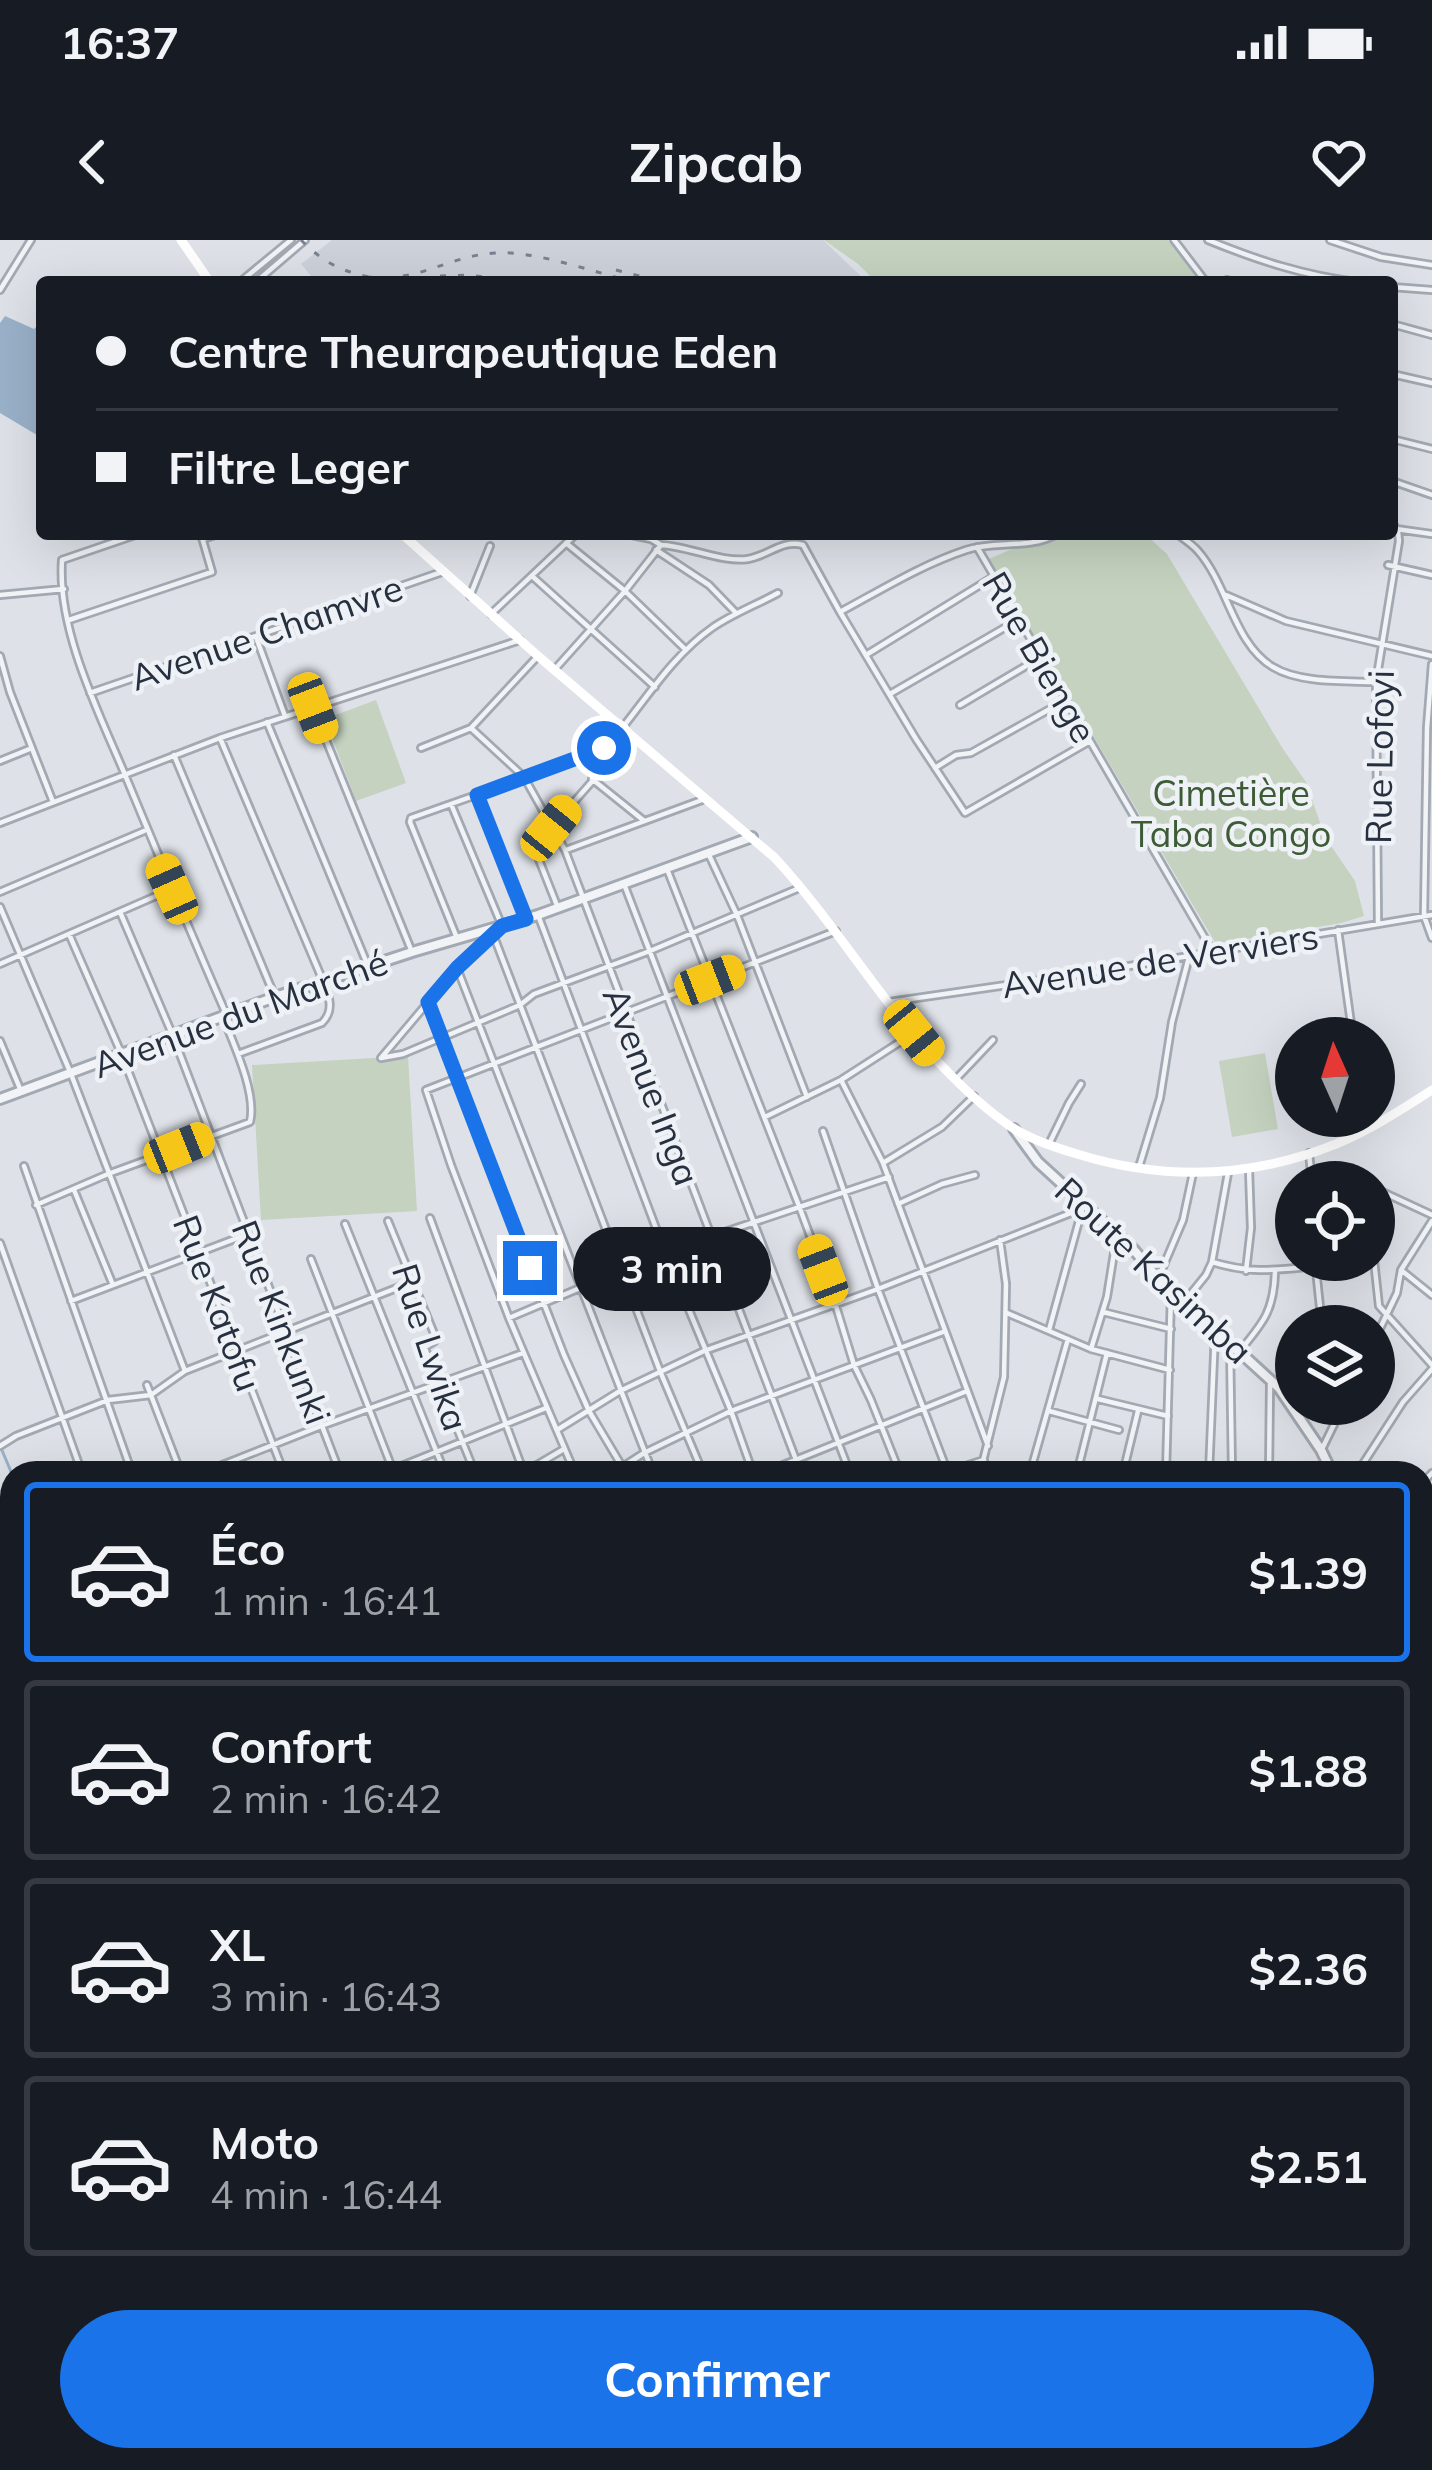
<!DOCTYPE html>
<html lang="fr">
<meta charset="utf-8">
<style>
:root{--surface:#171b24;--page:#20242c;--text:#f1f3f6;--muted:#9ea1a6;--line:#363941;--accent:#1a73e8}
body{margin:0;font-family:Mulish,sans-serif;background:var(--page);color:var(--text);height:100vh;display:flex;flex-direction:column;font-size:45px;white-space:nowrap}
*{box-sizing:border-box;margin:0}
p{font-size:39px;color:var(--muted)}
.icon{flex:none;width:66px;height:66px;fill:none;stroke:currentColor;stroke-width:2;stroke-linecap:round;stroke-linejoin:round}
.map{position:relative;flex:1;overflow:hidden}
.panel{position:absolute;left:0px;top:1221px;width:1434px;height:1011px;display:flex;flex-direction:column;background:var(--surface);border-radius:36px 36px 0 0;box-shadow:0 12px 48px #0002}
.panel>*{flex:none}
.top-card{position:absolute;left:36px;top:36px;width:1362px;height:264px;border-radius:12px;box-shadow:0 12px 48px #0002;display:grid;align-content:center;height:264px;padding:0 60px;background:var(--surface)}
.needle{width:78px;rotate:357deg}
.controls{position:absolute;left:1275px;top:777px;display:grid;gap:24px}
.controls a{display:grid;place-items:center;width:120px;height:120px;border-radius:50%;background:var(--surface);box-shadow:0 12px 48px #0002;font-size:60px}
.end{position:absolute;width:54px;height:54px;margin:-27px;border:15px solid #1a73e8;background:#fff;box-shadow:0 0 0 6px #fff}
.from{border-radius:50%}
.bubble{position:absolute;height:84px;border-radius:42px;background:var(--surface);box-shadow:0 12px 48px #0002;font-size:39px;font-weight:700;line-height:84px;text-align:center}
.car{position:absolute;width:36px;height:72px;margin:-36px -18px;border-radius:15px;box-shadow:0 0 9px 3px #0007;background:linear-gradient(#f5c518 24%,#345 0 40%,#f5c518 0 76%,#345 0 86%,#f5c518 0)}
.top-card b{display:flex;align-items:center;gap:42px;height:114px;font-size:45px}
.top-card b+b{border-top:3px solid var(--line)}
.top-card i{width:30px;height:30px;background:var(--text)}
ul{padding:21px 0 0;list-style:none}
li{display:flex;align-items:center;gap:36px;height:180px;margin:0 24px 18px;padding:0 36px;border:6px solid var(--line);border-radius:12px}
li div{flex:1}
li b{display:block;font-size:45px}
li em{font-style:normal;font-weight:700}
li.selected{border-color:var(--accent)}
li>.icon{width:108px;height:108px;stroke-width:1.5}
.primary-button{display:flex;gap:24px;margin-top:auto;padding:24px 60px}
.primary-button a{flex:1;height:138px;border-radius:72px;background:var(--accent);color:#fff;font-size:48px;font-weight:700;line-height:138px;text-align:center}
.status{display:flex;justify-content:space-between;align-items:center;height:84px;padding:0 60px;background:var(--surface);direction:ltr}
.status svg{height:33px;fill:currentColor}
header{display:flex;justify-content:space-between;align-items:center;height:156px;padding:0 60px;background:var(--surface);font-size:54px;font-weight:700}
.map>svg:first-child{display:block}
</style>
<div class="status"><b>16:37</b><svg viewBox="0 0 49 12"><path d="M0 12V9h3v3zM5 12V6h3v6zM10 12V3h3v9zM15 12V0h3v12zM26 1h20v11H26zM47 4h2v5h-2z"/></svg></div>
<header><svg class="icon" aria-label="back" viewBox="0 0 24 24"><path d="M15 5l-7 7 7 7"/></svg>Zipcab<svg class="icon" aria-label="heart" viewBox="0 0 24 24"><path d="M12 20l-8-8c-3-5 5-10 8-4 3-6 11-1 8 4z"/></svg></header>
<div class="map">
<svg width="1432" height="2230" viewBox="0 0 1432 2230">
<rect width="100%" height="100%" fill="#dee2e8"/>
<path fill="#ccd1da" d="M332 0H823L867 42H316L301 24Z
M12 2159V2220H342L344 2223 314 2230H0V2160Z"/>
<path fill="#c4d2bf" d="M824 0H1168L1200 42H876L858 24Z
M1062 294H1145L1167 314 1283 509 1306 542 1325 597 1355 641 1364 676 1341 683 1216 704 989 319 1024 304Z
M376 460 406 543 356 561 325 479Z
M1265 813 1278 889 1232 897 1219 821Z
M408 816 417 971 261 980 252 825Z
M400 2220H606L644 2230H394Z"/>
<path fill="#99b1c9" d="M5 76 34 89 36 87 42 88V198L0 173V83Z"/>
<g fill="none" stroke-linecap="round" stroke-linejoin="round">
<path stroke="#99b1c9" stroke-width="3" d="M1 1208 12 1234
M616 2220 622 2230"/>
<g stroke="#a3a9b2" stroke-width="10">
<path id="minor" d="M1174 0 1206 42
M1208 0C1257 20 1305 36 1358 42
M1330 0 1381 17 1432 25
M240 42 291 0
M256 42 305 0
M1223 42 1227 40 1235 42
M1392 47 1432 50
M0 50 31 0
M1392 84 1432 95
M1392 134 1432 143
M1392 199 1432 209
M1392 241 1432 255
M1396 289 1432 294
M138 294 62 320C57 388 97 469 123 530 157 612 191 694 227 776
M627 294 651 299 661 305C688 306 722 323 748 319 768 316 782 299 803 305L840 372 916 499 965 573 1090 501
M1177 294C1184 299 1193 305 1198 311 1228 345 1234 404 1273 427 1299 443 1344 441 1374 442
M203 299 218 294
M566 303 625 351 686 410
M977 307 1213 712
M656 310 709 345 736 373
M1388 325 1432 335
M532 336 655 447
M0 355 64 349
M1226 355 1286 381 1432 416
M470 356 490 306
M840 372C881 350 921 325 966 310 996 300 1028 310 1057 294
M491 374 576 294
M69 380 212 332 201 294
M256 397 285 476
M866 415 993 337
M0 416 10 452 53 562
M1432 424 1427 488 1424 676 1432 698
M556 428 625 351 661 305
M90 453 442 332
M890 454 1018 380
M960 465 1041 417
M313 468 412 712
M267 482 368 726
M623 487C650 453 675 414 712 388 732 374 756 365 778 353
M471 488 524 537 565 610 801 1233
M220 498 323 741C329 756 335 770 322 783L238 814
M421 508 471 488 537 417
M174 515 275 757
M0 521 32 508
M935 528 956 515 971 513 1066 460
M592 539 643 580
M477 556 526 679
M451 564 502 686
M0 583 220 498 520 400
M566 610 702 560
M709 615 737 675 807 857
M667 629 799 966 835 1063 854 1125 871 1160 900 1233
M624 644 850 1233
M0 652 144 591
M0 667 71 834 185 1131
M558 668 530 597 551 588 625 504
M120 672 173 796 340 1233
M538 675 665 1012 731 1171 753 1233
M1378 684 1376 442 1399 301 1398 292 1392 282
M1338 690 1353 798
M69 694 122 815 284 1233
M493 694 660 1131 703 1233
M457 698 410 582 411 578 629 501
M0 724 172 649
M457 728 653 1233
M427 762 564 1115 589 1171 626 1233
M889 762 1076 735 1432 675
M0 801 21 851
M381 818 403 814 520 765 534 754 650 711 797 649
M381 818 457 728 493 694
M956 839 993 800
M841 840 883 923 988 1206
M765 877 841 840 914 793
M823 891 878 1049 948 1233
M1050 902 1069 863 1081 844
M1309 913 1312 942
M883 923 942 887 974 856
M24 926 132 1233
M1139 927 1160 858 1172 782 1189 717
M1341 942H1355
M1374 948 1432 975
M74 950 113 1045
M898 964 942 944 975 935
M36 965 108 934 250 882C257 854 234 805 223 777
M430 978 524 1233
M388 981 435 1096V1101L425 1107 426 1111 475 1233
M345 984 445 1233
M0 1003 82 1233
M1374 1008 1376 1001
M311 1019 394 1233
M1315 1020 1322 1086
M1374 1020 1379 1066 1432 1125
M1212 1022C1252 1034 1274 1030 1316 1026
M1401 1030 1432 1055
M1246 1031 1251 988 1249 929
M1158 1039 1183 980 1193 933
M71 1061 248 994
M1181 1066 1206 1035 1212 1022 1228 933
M1103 1072 1171 1089
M1007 1073 1091 1109 1170 1130
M509 1078 665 1012 889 937
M1049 1090 1082 970
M1374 1101 1397 1053 1401 1030 1432 981
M1230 1105 1232 1233
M1091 1109 1107 1057 1117 994
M1239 1112C1263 1083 1274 1071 1275 1032
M147 1145 181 1233
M1098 1159 1168 1176
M1049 1171 1119 1190
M557 1190 620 1151 704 1111 878 1049 1086 967
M0 1206 16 1196 108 1160 151 1155 185 1131 412 1042
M1323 1207 1344 1164
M202 1233 321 1186 523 1113
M384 1233 546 1168
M523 1233 564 1209
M575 1233 509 1078 451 925 426 850 836 691
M613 1233 644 1213 731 1171 943 1092
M763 1233 967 1151
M944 1233 984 1220
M980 1233 1004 1137 1006 1044 1000 1000
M1030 1233 1068 1099
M1077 1233 1107 1113
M1123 1233 1138 1171
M1166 1233 1171 1054
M1209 1233 1215 1092
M1269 1233 1270 1144
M1357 1233 1403 1162 1432 1129
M1422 1243 1432 1233
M0 1288 12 1283
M1422 1317 1432 1307
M0 1346 12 1340
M1422 1384 1432 1375
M0 1424 12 1419
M1422 1449 1432 1444
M0 1484 12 1479
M1422 1498 1432 1494
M0 1541 12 1536
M1422 1550 1432 1547
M0 1589 12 1608
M1422 1605 1432 1600
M1422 1658 1432 1654
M0 1678 12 1696
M1422 1710 1432 1706
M0 1731 12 1723
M1422 1760 1432 1756
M1422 1813 1432 1810
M0 1823 12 1822
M1422 1864 1432 1861
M1422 1909 1432 1907
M1422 2034 1432 2032
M688 2220 694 2230
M1067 2220 1068 2230
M1125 2220 1126 2230
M1006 2230 1063 2220
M1180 2230 1181 2220"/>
</g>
<g stroke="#a3a9b2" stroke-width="14">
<path id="tertiary" d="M0 859 275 757 412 712 538 675 752 597
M1014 889 1038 922 1134 1010 1181 1066 1243 1115 1279 1148 1321 1210 1332 1233
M1422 1398 1432 1411
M1422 1954 1432 1952
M0 2152 12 2151"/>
</g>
<use href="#minor" stroke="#f1f3f6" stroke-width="4.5"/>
<use href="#tertiary" stroke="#f1f3f6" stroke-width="8"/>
<path stroke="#fff" stroke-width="9" d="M181 0 210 42
M402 294 538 416 775 618C835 683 880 761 941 825 961 846 985 869 1010 886 1029 899 1054 907 1077 914 1164 941 1252 938 1336 904 1370 890 1401 870 1432 850"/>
<path stroke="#788292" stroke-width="3" stroke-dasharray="6 12" stroke-linecap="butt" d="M301 0C327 26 344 32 379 39
M616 30 663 42
M440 36 470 35 518 42
M367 37C419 43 447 16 495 13 533 10 594 32 633 42"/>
</g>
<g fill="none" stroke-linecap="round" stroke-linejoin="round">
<path stroke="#1a73e8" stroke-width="15" d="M530 1028 428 762 457 728 502 686 526 679 477 555 604 508"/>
</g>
<g text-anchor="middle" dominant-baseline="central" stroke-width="9" stroke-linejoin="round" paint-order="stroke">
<g font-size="36" fill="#27303f" stroke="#eef1f6">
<text transform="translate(266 392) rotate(-19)">Avenue Chamvre</text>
<text transform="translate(1040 417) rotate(60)">Rue Bienge</text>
<text transform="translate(1379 517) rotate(-89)">Rue Lofoyi</text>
<text transform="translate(1160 720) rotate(-9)">Avenue de Verviers</text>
<text transform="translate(240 773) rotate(-20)">Avenue du Marché</text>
<text transform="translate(652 846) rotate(69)">Avenue Inga</text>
<text transform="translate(1154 1030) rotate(43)">Route Kasimba</text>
<text transform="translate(218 1063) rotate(69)">Rue Katofu</text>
<text transform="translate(282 1082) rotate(69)">Rue Kinkunki</text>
<text transform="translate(431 1107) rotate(72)">Rue Lwika</text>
</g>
<g font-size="36" fill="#3d5b35" stroke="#eef1f6">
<text x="1231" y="552">Cimetière<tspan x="1231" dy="41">Taba Congo</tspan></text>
</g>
</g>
</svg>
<div class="controls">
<a><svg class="needle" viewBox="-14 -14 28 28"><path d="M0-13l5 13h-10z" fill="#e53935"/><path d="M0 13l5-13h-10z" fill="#9ea1a6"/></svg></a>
<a><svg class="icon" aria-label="locate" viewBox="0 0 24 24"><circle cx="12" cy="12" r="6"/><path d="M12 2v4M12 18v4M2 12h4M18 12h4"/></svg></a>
<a><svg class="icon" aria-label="layers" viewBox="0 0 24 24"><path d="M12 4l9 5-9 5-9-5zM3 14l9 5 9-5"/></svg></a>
</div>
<i class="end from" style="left:604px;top:508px"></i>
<i class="end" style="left:530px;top:1028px"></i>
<div class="bubble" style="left:573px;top:987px;width:198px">3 min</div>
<i class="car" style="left:313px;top:468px;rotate:159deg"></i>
<i class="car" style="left:551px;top:588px;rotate:39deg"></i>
<i class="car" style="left:172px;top:649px;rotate:336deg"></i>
<i class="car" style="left:710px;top:740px;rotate:69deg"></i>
<i class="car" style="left:914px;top:793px;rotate:141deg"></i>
<i class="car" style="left:179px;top:908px;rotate:68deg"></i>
<i class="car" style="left:823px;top:1030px;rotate:339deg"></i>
<div class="top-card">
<b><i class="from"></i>Centre Theurapeutique Eden</b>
<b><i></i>Filtre Leger</b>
</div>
<section class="panel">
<ul>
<li class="selected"><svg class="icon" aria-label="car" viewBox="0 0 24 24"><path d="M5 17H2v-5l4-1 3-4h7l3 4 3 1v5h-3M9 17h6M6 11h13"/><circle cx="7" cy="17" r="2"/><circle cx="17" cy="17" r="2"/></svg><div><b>Éco</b><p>1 min · 16:41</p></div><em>$1.39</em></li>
<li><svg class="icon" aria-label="car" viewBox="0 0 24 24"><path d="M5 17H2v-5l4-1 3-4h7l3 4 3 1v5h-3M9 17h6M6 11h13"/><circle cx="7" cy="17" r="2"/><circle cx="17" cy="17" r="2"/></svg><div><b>Confort</b><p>2 min · 16:42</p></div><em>$1.88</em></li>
<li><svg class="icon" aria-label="car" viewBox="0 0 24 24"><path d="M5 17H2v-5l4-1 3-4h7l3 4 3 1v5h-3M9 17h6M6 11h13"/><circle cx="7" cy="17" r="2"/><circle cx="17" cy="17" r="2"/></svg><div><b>XL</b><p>3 min · 16:43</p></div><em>$2.36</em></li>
<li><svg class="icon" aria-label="car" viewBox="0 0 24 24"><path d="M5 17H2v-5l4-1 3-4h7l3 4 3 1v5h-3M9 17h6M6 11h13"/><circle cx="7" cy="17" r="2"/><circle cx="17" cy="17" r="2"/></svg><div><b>Moto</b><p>4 min · 16:44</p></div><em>$2.51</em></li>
</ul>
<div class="primary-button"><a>Confirmer</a></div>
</section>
</div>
